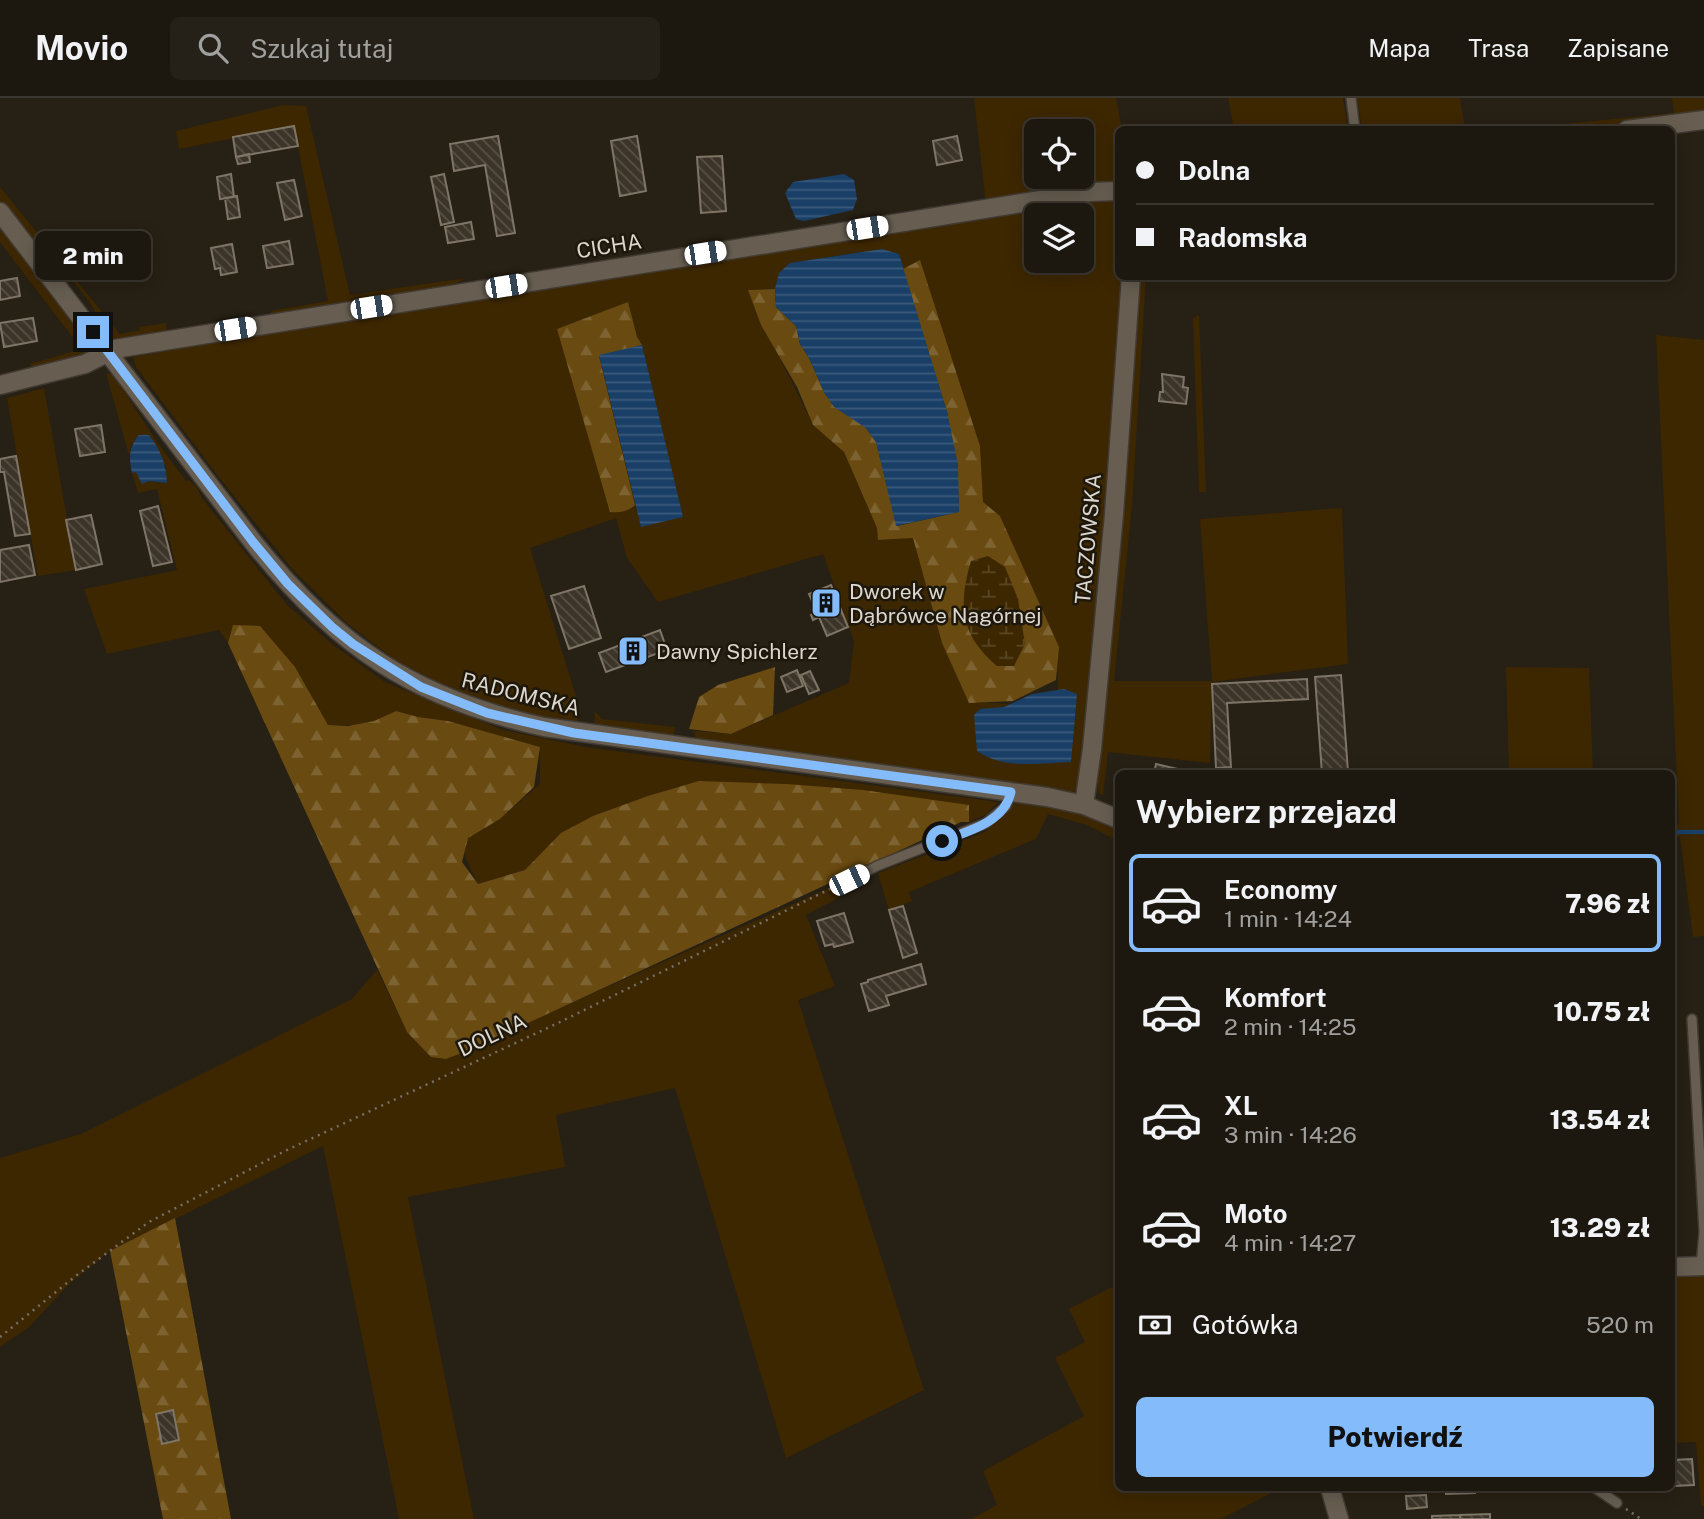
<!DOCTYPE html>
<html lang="pl">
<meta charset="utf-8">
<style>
:root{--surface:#1d180f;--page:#252118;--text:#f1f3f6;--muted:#a0a09e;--line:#3b372f;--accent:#84bcfb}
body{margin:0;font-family:"Public Sans",sans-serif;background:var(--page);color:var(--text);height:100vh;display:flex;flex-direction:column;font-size:26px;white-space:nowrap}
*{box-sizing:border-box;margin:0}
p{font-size:23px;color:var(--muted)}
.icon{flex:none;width:38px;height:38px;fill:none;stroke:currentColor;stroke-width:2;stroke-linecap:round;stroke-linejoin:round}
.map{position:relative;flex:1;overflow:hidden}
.side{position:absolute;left:1115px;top:672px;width:560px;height:721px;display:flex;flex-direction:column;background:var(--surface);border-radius:10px;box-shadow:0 4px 18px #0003,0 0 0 2px var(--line)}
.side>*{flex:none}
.guide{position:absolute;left:1115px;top:28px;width:560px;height:154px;border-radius:10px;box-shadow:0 4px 18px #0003,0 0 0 2px var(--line);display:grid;align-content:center;height:154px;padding:0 21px;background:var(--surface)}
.buttons{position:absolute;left:1024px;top:21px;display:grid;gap:14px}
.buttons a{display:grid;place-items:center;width:70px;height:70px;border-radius:10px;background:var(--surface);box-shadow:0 4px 18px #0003,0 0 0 2px var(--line);font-size:35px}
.end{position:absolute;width:32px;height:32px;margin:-16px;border:9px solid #84bcfb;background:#111;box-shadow:0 0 0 4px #111}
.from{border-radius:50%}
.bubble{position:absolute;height:49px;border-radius:10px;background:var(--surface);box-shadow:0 4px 18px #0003,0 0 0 2px var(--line);font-size:23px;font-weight:800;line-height:49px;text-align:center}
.car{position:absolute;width:21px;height:42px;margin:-21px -10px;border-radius:9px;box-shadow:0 0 5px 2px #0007;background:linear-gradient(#fff 24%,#345 0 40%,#fff 0 76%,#345 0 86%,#fff 0)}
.guide b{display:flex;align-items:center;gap:24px;height:66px;font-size:26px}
.guide b+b{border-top:2px solid var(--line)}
.guide i{width:18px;height:18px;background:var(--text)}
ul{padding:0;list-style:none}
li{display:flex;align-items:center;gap:21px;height:98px;margin:0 14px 10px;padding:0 7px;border:4px solid transparent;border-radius:10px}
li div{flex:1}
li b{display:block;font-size:26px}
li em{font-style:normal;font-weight:800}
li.active{border-color:var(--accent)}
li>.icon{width:63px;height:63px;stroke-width:1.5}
h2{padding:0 21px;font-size:32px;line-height:84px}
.pay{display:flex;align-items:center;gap:18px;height:77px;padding:0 21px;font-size:26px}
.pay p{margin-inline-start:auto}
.action{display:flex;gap:14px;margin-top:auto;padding:14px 21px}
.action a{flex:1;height:80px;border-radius:10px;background:var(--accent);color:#111;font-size:28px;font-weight:800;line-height:80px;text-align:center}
header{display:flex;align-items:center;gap:42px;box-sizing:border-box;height:98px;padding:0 35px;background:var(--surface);border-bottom:2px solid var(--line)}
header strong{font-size:33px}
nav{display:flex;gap:38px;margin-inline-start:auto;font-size:24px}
.search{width:490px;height:63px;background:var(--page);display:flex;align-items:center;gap:18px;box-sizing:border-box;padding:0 24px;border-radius:10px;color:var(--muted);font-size:26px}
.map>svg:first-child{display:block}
</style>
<header>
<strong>Movio</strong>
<div class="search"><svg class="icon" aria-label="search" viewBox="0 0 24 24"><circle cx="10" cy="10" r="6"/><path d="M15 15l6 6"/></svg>Szukaj tutaj</div>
<nav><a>Mapa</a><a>Trasa</a><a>Zapisane</a></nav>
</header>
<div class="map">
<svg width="1704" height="1421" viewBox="0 0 1704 1421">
<defs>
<pattern id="forest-firs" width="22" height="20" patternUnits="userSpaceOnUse" patternTransform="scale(1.75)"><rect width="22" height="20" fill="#694a10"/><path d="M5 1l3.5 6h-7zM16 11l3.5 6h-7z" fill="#7e6332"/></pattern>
<pattern id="wetland-marsh" width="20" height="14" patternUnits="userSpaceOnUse" patternTransform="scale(1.75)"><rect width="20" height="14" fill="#3d2700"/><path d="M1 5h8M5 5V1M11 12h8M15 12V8" fill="none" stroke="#584624"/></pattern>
<pattern id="water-rules" width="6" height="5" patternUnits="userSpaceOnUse" patternTransform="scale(1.75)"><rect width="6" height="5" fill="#193f67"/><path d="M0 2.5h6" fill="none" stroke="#3a5a7c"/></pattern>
<pattern id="building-back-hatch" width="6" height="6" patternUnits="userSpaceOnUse" patternTransform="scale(1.75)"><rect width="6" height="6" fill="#3c3428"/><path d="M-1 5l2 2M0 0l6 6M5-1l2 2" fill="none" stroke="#585146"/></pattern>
</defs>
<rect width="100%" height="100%" fill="#272014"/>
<path fill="#3d2700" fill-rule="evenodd" d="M974 0H1116L1122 31 1118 32V87L986 106ZM1036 33H1082V79H1036Z
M1228 0H1343L1348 31H1234Z
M1357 0H1460L1465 31H1362Z
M1672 0H1704V16L1576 31 1505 32 1674 15Z
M283 7 306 8 350 197 466 180 449 189 271 219V213L328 203 294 28 179 51 176 33Z
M0 89 120 236 140 232 139 229 166 225 167 235 115 247 90 205 59 164 55 159 52 163 34 149 0 105Z
M1118 97V178L1125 179 1086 668 1079 689 1073 694 1064 695 696 644 694 633 731 636 849 585 854 543 823 456 658 504 627 460 616 420 530 450 579 608 578 628 505 612 440 585 395 562 348 526 292 471 218 378 136 269 133 259 415 209ZM1036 117H1082V163H1036ZM861 154 899 156 903 171 920 163 980 348 983 404 1000 418 1057 553 1058 592 1077 596 974 616 1012 606 969 604 942 545 913 440 879 442 877 430 844 354 813 327 776 252 761 227 748 192 775 191 790 165ZM642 247 682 418 641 428 599 257Z
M0 130 86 243 90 249 89 254 84 259 33 273 30 266 75 253 77 245 0 144Z
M1138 179H1146L1132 408 1114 583H1212L1200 421 1342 410 1348 566 1212 584 1210 665 1108 654 1103 698 1099 695 1097 686Z
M1199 217 1206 394H1199L1193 220Z
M1656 237 1704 242V838L1693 839 1680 739 1671 738V726H1679Z
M106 275 113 277 157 344 186 383 189 382 197 390 202 400 287 507 332 546 385 584 503 632 585 649 998 704 987 716 969 724V708L525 772 478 786 466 761 462 743 500 721 540 686V649L448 623 418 619 396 613 374 623 355 627H328L295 569 234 527 228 545 219 532 107 556 84 491 177 472 157 391 138 395 132 375 135 374 149 383 166 385V368L132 345 129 357Z
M44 290 76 472 38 478 7 300Z
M1506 569 1589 570 1593 675H1509Z
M595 613 602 621 675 629 673 641 594 630Z
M1018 702 1084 715 1118 730V743L1087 727 1048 716 1036 741 909 794 912 803 889 812 878 775 985 734Z
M831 789 840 799 806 817 835 888 798 902 924 1292 786 1360 675 990 556 1017 565 1069 408 1099 474 1421H399L323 1048 110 1153 70 1185 29 1229 0 1249V1060L81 1036 352 901 377 872 407 934 446 961Z
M1704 1174V1408H1701L1696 1344 1671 1345V1175Z
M1118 1186V1301L1113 1304 1118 1315V1390H1155L1158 1394 1166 1390H1281L1221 1421H971L997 1407 983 1373 1084 1318 1055 1260 1085 1244 1069 1211Z"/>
<path fill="url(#forest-firs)" d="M920 162 980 348 983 404 1000 418 1059 549 1056 582 1013 603 969 605 942 545 913 440 878 442 877 430 844 354 813 327 797 289 761 227 748 192 775 191 776 209 796 228 800 246 809 260 825 296 866 330 876 344 897 428 959 414 957 366 947 314 903 171Z
M628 204 637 239 642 247 599 258 635 407C628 414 619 415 610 414L557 231Z
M233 527 260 528 295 569 328 627 348 628 374 623 396 613 418 619 448 623 540 649 534 689 500 721 468 740 462 764 478 786 525 772 561 735 593 718 648 698 699 683 787 686 863 692 969 707V724H961L472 951 446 961 431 959 407 934 228 545Z
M775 569 773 617 731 636 689 631 699 599 718 587Z
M175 1120 231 1421H163L110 1153Z"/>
<path fill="url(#wetland-marsh)" d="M988 458 1005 469 1018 501 1025 546 1014 568H997C960 537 958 507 971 463Z"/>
<path fill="url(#water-rules)" d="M844 76 854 82 857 101 853 112 804 123 796 121 785 95 793 84Z
M882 151 899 156 947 314 958 366 959 414 896 428 876 344 866 330 834 309 825 296 809 260 800 246 796 228 776 209 775 191 779 175 790 165Z
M642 247 683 419 641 429 599 257Z
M139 337H149C161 353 166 365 167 385L149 383 142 386 136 374 132 375C129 360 128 350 139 337Z
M1064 591 1077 596 1071 664C1038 665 1005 672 977 653L974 617 980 611 1004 609 1032 596Z"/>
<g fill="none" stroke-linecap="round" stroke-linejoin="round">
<path stroke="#193f67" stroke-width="4.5" d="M1671 734H1704"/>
</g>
<path fill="url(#building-back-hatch)" stroke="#7e7567" stroke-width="2" d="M294 28 298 48 236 59 233 39Z
M498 38 515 135 497 138 485 67 454 73 450 46Z
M637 38 646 93 620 98 611 43Z
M957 38 962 62 937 67 933 43Z
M249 56 250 64 238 66 236 59Z
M722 58 726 113 701 115 697 59Z
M231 76 234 99 220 101 217 79Z
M444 76 454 124 441 127 431 79Z
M294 82 302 118 285 122 277 85Z
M237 98 240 119 228 121 225 100Z
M471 124 474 141 448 145 445 129Z
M289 143 293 166 267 170 263 148Z
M232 146 237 174 221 177 220 170 215 171 211 150Z
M17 180 20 198 0 202V183Z
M33 220 37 243 4 249 0 225Z
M1162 276 1184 279 1183 289 1188 290 1186 306 1159 303 1160 294H1163Z
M101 327 105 354 80 358 75 331Z
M16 358 30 436 15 438 4 374H0V361Z
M158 408 172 464 153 468 140 413Z
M91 417 102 466 76 472 66 422Z
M29 447 35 477 0 484V452Z
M831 487 848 529 827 538 819 519 813 522 811 517 817 514 809 496Z
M584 488 601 540 569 551 551 498Z
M660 532 667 552 606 574 599 555Z
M797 572 803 588 787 594 781 579Z
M810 573 819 592 809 596 801 577Z
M1341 577 1348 674 1322 676 1315 579Z
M1307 581 1308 601 1227 605 1231 669 1216 670 1212 586Z
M1156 666 1199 676H1154Z
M1272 671 1300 673 1299 676H1272Z
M903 808 917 855 903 860 889 812Z
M844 815 853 844 834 849 833 846 825 848 817 823Z
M921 866 926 886 886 898 889 907 869 913 861 886 868 884V882Z
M173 1312 179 1342 162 1346 156 1316Z
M1692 1361 1694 1387 1674 1388 1673 1362Z
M1446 1390H1475V1395L1446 1396Z
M1426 1397 1427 1409 1407 1411 1406 1398Z
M1490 1416V1421H1460V1417Z
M1460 1417V1421H1432V1418Z"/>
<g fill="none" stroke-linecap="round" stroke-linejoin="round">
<g stroke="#413a33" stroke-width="12">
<path id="service" d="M1351 0 1355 32
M849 782 877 768 986 725 1006 708 1011 694
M1692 921 1704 1134 1701 1168
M1595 1390 1617 1405"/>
</g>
<g stroke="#413a33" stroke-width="21">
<path id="minor" d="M0 287 85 266 115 251 127 249 1090 94 1118 93
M1671 1169 1704 1168"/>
</g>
<g stroke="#413a33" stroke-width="21">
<path id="tertiary" d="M1627 32 1704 22
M0 114 253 444C336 548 413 600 544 629L1047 699 1084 707 1118 721
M1084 707 1092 651 1114 416 1131 178
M1330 1390 1339 1421"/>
</g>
<path stroke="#756f65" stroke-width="2.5" stroke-dasharray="2 5" stroke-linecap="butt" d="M0 1239 77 1177 149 1124 287 1052 556 926 840 786
M1626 1411 1641 1421"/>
<use href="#service" stroke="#675e51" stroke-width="9"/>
<use href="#minor" stroke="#675e51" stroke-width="18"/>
<use href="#tertiary" stroke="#675e51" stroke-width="18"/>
</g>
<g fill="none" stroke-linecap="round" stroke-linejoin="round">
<path stroke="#84bcfb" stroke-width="9" d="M93 234 253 444 288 486 332 529 353 546 421 589 487 615 574 635 1011 694C1004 725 968 733 942 743"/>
</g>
<defs>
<g id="building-square" transform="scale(1.575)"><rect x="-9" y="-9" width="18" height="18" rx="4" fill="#84bcfb" stroke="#1e170b"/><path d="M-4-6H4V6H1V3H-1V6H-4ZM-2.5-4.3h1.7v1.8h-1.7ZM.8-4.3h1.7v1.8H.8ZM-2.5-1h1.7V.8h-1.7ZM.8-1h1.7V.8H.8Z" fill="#111"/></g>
</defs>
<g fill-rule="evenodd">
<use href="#building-square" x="826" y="505"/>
<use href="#building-square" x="633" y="553"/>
</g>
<g text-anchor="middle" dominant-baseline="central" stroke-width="5" stroke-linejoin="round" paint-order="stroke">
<g font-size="21" fill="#dbd6ce" stroke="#1e170b">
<text transform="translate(609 148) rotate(-9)">CICHA</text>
<text transform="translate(1088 441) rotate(-85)">TACZOWSKA</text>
<text transform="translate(521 596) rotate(14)">RADOMSKA</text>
<text transform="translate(492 937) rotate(-25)">DOLNA</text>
</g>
<g font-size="21" fill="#dbd6ce" stroke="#1e170b" text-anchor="start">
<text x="849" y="493">Dworek w<tspan x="849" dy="24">Dąbrówce Nagórnej</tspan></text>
<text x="656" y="553">Dawny Spichlerz</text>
</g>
</g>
</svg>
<div class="buttons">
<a><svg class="icon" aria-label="locate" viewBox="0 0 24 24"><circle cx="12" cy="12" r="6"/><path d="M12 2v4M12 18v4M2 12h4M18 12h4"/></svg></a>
<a><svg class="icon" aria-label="layers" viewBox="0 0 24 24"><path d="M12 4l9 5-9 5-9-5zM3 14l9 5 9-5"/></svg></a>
</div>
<i class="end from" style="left:942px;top:743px"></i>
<i class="end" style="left:93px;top:234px"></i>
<div class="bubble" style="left:35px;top:133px;width:116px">2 min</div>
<i class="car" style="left:867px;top:130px;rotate:81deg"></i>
<i class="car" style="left:705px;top:155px;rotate:81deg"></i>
<i class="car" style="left:506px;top:188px;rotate:81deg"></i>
<i class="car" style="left:371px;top:209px;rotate:81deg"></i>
<i class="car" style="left:235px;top:231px;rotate:81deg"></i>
<i class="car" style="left:849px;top:782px;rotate:64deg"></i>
<div class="guide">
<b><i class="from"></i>Dolna</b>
<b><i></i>Radomska</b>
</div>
<section class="side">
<h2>Wybierz przejazd</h2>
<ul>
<li class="active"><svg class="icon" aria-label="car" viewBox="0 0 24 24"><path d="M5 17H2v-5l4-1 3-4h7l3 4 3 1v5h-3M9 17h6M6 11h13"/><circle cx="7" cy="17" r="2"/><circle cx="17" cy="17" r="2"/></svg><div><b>Economy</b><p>1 min · 14:24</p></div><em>7.96 zł</em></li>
<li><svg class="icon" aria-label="car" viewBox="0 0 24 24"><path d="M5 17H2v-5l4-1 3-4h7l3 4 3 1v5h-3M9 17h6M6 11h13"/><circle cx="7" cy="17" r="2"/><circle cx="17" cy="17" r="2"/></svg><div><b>Komfort</b><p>2 min · 14:25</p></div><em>10.75 zł</em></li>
<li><svg class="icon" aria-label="car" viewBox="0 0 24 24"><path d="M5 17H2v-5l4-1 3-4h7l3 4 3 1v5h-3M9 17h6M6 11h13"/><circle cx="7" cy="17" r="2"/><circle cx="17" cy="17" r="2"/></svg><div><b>XL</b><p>3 min · 14:26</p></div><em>13.54 zł</em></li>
<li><svg class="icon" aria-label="car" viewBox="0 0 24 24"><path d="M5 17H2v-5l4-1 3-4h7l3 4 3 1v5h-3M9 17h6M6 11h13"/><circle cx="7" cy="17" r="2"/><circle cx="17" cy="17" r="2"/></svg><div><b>Moto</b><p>4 min · 14:27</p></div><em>13.29 zł</em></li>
</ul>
<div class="pay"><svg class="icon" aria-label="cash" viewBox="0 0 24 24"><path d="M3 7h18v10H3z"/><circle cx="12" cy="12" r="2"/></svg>Gotówka<p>520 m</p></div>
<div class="action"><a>Potwierdź</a></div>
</section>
</div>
